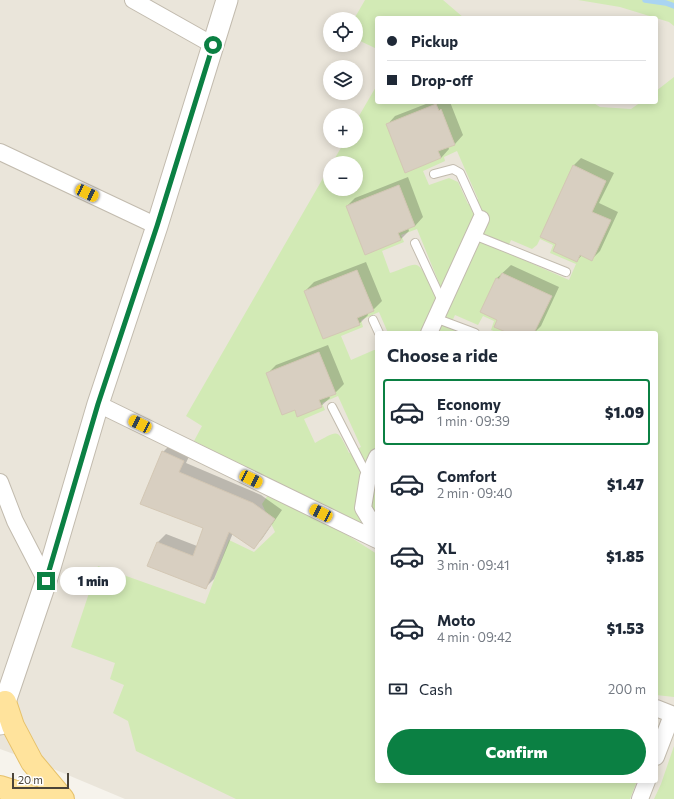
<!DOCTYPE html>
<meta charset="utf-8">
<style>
:root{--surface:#fff;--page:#f2f2f3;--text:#1f2937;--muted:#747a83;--line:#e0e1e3;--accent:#0b8043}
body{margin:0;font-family:Commissioner,sans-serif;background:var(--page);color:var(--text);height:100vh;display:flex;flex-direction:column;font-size:15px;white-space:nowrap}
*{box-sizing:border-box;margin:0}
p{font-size:13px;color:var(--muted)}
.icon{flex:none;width:22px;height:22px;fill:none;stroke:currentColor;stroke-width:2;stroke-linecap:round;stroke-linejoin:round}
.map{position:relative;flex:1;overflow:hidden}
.side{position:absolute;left:375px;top:331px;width:283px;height:452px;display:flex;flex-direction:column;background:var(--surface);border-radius:4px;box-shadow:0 2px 10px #0003}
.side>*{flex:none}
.guide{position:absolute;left:375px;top:16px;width:283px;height:88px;border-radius:4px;box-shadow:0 2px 10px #0003;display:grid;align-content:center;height:88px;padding:0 12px;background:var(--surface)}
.controls{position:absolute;left:323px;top:12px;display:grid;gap:8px}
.controls a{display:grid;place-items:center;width:40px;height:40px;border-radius:50%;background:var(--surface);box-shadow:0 2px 10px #0003;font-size:20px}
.scale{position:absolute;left:12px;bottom:10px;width:57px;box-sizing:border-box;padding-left:4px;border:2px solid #4b4439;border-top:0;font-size:11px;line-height:14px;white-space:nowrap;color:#4b4439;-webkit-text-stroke:3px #fff;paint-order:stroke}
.end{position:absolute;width:18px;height:18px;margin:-9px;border:5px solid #0b8043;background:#fff;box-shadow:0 0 0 2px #fff}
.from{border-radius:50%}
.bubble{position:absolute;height:28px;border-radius:14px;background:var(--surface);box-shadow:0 2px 10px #0003;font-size:13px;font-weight:800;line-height:28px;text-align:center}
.car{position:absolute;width:12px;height:24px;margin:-12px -6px;border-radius:5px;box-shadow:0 0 3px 1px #0007;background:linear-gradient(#f5c518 24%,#345 0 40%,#f5c518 0 76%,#345 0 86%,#f5c518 0)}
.guide b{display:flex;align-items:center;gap:14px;height:38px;font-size:15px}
.guide b+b{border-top:1px solid var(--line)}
.guide i{width:10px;height:10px;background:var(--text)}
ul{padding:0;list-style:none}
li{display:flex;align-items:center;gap:12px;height:66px;margin:0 8px 6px;padding:0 4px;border:2px solid transparent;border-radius:4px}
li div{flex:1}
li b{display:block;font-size:15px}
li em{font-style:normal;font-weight:800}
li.active{border-color:var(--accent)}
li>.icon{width:36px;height:36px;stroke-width:1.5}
h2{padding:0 12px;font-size:18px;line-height:48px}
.pay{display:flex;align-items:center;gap:10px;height:44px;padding:0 12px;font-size:15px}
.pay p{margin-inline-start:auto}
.button{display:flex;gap:8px;margin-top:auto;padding:8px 12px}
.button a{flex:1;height:46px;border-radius:24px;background:var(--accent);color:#fff;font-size:16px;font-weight:800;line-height:46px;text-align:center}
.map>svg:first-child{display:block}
</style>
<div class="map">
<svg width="674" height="799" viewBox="0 0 674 799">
<rect width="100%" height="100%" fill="#f6f3ec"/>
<path fill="#eae5da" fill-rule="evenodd" d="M0 0H674V799H125L44 765 0 749ZM377 18H656V102H377ZM330 19H356V45H330ZM330 67H356V93H330ZM330 115H356V141H330ZM330 163H356V189H330ZM377 333H656V781H377Z"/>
<path fill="#d2eab5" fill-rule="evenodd" d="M365 0H443L464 18H377V49L356 39V19H354Z
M578 0H674V26L669 22 620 7Z
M674 77V697L656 695V333H499L491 330 494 321 483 316 478 325 455 315 449 328 461 333H388L379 312 361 320 363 327 341 336 351 360 374 350H377V521L366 529 194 441 202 426 186 416 330 166V189H356V163H332L345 141H356V121L377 85V102H592L600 107 631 109 641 102H656V91ZM457 151 478 199 468 204 458 182 449 178 429 185 423 171 445 161 444 157ZM417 229 439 283 431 286C416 256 418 264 390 273L382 251 404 242 401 235ZM540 239 553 245 550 253 576 264 569 280 506 252 511 240 532 249 537 245ZM338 396 361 447 349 453C337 428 339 430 315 443L304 419 325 410 322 403Z
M270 492 333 526 377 554V781H637L630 799H236L136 751 128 721 113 713 124 685 110 679 115 663 71 647 98 566 205 604 229 540 254 552 275 532 262 504Z
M674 746V799H654L661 784Z"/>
<path fill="#0003" d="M431 102H450L463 135 455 144 448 146 449 149 441 158 387 125 395 116Z
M581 158 614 173 599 203 618 212 600 251 592 259 582 255 577 261 558 244 573 166Z
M408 177 423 217 415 226 408 228 409 231 401 239 365 253 347 206 355 198Z
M366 262 382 301 373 310 367 313 368 315 359 324 305 291 314 282Z
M511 265 559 287 541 326 534 333H510L498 319 482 312 497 278Z
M328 345 344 384 335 393 329 396 330 398 321 406 295 409 267 374 276 365Z
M171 444 191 452 186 463 261 495 282 510 262 539 253 548 233 533 214 579 206 587 149 565 158 542 166 534 197 546 205 528 163 452Z"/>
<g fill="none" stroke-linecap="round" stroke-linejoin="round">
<path stroke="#a9d4f2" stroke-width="5.5" d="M645 0 666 3 674 6"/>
</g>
<path fill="#d8cfc1" stroke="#d3c7b4" d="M436 104 439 111 441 109 455 145 438 151 441 158 405 173 386 124Z
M573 165 606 181 592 212 611 220 592 261 580 255 577 262 553 251 556 244 540 237Z
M399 185 415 226 398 233 401 240 365 255 346 206Z
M357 270 374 311 357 318 360 325 323 339 304 291Z
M502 273 552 296 534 333H508L494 327 497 320 480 312 496 278 499 279Z
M319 352 336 394 319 400 322 407 297 417 295 410 282 415 266 373Z
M162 451 184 461 179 472 253 503 275 519 254 549 229 532 206 589 147 566 157 542 193 556 203 528 140 504Z"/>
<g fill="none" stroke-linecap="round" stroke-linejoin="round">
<g stroke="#c2bbae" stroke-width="10">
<path id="service" d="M434 174 453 169 460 173 481 219
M474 235 566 272
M415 243 443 303
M435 318 475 333
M373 320 379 333
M332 407 368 477"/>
</g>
<g stroke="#c2bbae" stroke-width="18">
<path id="minor" d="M133 0 213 45
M0 152 157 226
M429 333 481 219
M98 404 377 540
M377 457 368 477 363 508 377 531
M0 482 15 521 46 581
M656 708 674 715
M656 757 672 715
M640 799 647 781"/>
</g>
<g stroke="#c2bbae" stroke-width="23">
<path id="tertiary" d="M0 724 5 702 46 581 98 404 157 226 227 0"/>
</g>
<g stroke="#e6c16a" stroke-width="24">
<path id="primary" d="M0 706 5 702 13 726 32 762 63 799
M0 787 38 799"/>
</g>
<use href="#service" stroke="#fff" stroke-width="8"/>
<use href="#minor" stroke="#fff" stroke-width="16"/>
<use href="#tertiary" stroke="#fff" stroke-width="21"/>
<use href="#primary" stroke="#ffe39c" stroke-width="22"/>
</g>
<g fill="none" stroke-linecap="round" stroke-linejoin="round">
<path stroke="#0b8043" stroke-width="5" d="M46 581 98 404 157 226 213 45"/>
</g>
</svg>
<div class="controls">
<a><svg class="icon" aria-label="locate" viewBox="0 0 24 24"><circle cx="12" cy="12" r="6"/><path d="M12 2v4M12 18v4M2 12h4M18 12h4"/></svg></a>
<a><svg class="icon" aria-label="layers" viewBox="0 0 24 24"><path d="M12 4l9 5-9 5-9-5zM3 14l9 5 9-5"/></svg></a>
<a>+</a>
<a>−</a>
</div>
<div class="scale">20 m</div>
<i class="end from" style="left:213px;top:45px"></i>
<i class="end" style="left:46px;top:581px"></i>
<div class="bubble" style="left:60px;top:567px;width:66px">1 min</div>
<i class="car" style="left:87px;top:193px;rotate:115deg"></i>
<i class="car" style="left:140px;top:424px;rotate:296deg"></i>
<i class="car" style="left:251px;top:479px;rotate:116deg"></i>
<i class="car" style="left:321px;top:513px;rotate:296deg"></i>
<div class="guide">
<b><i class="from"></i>Pickup</b>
<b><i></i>Drop-off</b>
</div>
<section class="side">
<h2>Choose a ride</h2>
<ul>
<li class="active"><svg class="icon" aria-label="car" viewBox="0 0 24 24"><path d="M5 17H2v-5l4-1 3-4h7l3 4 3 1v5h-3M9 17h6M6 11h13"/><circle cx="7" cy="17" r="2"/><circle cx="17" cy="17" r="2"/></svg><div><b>Economy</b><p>1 min · 09:39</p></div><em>$1.09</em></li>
<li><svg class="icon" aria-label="car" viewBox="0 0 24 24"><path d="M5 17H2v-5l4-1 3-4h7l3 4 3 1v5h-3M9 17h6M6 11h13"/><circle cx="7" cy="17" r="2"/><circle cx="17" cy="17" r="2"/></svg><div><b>Comfort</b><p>2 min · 09:40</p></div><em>$1.47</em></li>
<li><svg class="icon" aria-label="car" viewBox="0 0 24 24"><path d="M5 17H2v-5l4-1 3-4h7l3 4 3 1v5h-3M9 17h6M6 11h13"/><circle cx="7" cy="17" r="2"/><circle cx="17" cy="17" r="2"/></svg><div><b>XL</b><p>3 min · 09:41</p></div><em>$1.85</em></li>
<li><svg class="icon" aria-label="car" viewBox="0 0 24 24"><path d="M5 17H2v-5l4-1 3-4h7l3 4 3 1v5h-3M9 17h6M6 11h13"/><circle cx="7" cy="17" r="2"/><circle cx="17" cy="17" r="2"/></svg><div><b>Moto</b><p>4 min · 09:42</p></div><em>$1.53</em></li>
</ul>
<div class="pay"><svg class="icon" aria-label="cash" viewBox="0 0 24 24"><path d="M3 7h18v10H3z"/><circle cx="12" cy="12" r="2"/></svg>Cash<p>200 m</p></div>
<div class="button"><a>Confirm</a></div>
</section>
</div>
